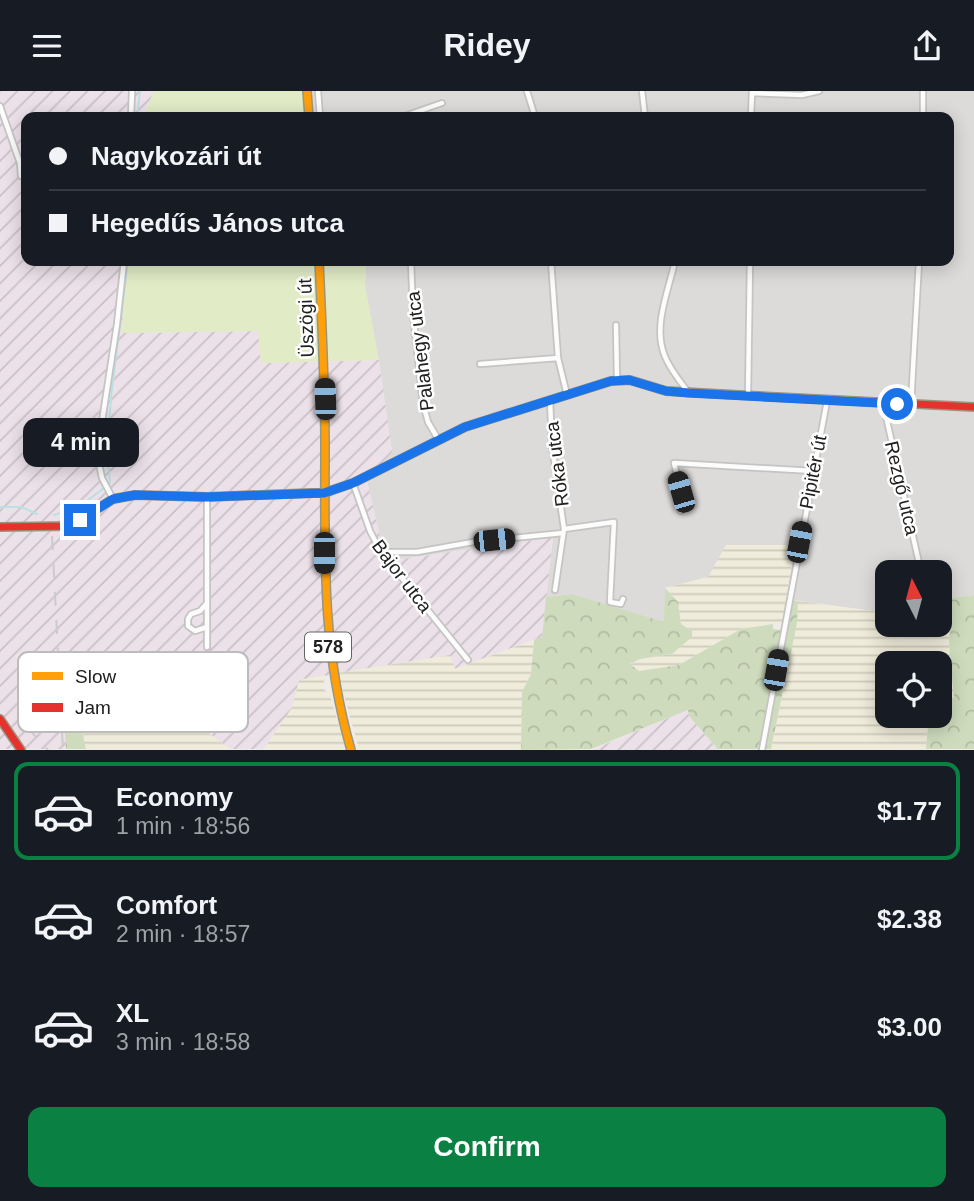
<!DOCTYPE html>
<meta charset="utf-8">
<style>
:root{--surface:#171b24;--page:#242831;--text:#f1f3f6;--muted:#9ea1a6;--line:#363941;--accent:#0b8043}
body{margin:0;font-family:Arial,sans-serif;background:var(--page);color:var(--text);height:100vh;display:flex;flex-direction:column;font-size:26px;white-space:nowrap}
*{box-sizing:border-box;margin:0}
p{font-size:23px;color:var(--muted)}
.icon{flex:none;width:38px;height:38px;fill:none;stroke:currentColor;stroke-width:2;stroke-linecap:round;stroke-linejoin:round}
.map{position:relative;height:659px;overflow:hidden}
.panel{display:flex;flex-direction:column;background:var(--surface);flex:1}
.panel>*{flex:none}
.hud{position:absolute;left:21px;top:21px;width:933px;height:154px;border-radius:14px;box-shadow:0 4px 18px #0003;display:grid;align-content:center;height:154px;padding:0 28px;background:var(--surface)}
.needle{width:46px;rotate:354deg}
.controls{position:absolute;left:875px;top:469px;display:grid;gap:14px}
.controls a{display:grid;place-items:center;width:77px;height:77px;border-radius:14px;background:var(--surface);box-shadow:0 4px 18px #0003;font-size:35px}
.end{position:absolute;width:32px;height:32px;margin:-16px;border:9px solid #1a73e8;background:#fff;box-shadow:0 0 0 4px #fff}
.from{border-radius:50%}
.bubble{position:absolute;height:49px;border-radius:14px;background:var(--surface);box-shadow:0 4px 18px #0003;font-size:23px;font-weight:700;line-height:49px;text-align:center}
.car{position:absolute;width:21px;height:42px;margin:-21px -10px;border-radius:9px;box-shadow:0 0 5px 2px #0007;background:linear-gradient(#222 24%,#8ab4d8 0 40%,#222 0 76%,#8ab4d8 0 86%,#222 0)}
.hud b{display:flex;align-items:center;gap:24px;height:66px;font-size:26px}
.hud b+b{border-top:2px solid var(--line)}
.hud i{width:18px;height:18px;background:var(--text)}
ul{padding:12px 0 0;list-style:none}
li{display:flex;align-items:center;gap:21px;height:98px;margin:0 14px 10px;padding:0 14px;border:4px solid transparent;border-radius:14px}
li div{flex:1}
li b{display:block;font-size:26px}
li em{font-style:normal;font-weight:700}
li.on{border-color:var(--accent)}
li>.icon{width:63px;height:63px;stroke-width:1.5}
.cta{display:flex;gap:14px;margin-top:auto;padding:14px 28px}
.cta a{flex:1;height:80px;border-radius:14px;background:var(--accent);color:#fff;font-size:28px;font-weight:700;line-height:80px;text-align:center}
header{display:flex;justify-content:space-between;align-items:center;height:91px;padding:0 28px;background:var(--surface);font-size:32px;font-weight:700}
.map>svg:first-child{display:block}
</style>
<header><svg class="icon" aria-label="menu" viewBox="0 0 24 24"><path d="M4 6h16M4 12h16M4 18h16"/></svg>Ridey<svg class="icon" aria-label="share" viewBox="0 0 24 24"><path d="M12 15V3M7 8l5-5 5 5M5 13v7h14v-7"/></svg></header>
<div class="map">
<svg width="974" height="659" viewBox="0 0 974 659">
<defs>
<pattern id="industrial-furrows" width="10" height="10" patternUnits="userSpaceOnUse" patternTransform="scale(1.75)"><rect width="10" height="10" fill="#ece1e9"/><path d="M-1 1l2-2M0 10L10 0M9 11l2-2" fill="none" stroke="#cac1c8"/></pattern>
<pattern id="farmland-rules" width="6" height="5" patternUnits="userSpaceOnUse" patternTransform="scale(1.75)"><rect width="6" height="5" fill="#efecdb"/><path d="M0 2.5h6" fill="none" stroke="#cdcabc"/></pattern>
<pattern id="forest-crowns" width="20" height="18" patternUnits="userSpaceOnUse" patternTransform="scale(1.75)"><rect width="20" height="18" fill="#cedcbd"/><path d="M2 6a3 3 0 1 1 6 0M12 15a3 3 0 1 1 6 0" fill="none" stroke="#b1bca2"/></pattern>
</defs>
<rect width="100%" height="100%" fill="#eeebe8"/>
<path fill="#dddbda" d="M311 0H974V504L949 507 945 516H940V481H887V522L786 508 795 455 708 486 665 497V532L572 503 546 506 553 446 396 469 382 455 367 390 392 360 365 194 366 170H948V26H313Z"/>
<path fill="url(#industrial-furrows)" d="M0 0H154L143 26H26V170H126L122 242 259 240 261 272 379 269 392 361 367 390 382 455 397 469 553 446 542 546 454 578 450 564 300 589 292 617 264 658H230L128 582 100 614 64 616 66 658H0Z
M688 619 689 625 717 657 716 659H591Z"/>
<path fill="url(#farmland-rules)" d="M726 454H795L782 533H773L741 538 679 574 639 580 629 574 640 568 672 563 691 540 681 533 678 511 665 497 708 486Z
M798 510 887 522V534H940V516H945L951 528 949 552 954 607 940 618V572H887V625H929L926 658 771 659 797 532Z
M534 549 531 583 522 601 521 658H359L338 582 450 564 455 578Z
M128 582 230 658H86L83 650 85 630 82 615 100 614Z
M325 584 323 597 330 605 346 658H264L292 617 299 589Z"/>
<path fill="#e1ebc6" d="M154 0H311L313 26H143Z
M126 170H366L365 194 379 269 261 272 258 240 122 242Z"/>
<path fill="url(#forest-crowns)" d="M665 497 678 511 681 533 692 540V546L672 563 640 568 630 573 639 580 679 574 741 538 773 533V538L781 539 786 508 798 510 797 532 771 658H716L717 657 689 625 688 619 591 658 521 659 522 601 531 583 534 549 542 546 546 506 572 503 664 531Z
M974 504V658H926L929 625H940V618L954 607 949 552 951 528 945 516 949 507Z
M63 615H82C85 630 81 644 86 658H66Z"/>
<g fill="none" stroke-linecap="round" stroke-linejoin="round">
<path stroke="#bbe0e2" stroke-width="2" d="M137 26 140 0
M0 416H21L37 423
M54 424C80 417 89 409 110 392L107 362 111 306 128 170"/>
<g stroke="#c5c4c3" stroke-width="8">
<path id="street" d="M318 0 320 26
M527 0 535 26
M642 0 645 26
M923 0V26
M752 2 802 4 819 0
M0 15 20 72 21 85
M131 26 132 0
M402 26 442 12
M751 26 752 0
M411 170 413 223 423 313 428 331 438 348
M551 170 558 267 567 304
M675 170C669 198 653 234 664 263 669 277 679 289 688 301
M616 234 617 289
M480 273 558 267
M748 305 750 170
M550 309 552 355 564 438
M883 312 921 481
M911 313 919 170
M353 392 370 440 381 461 468 569
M207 406V556
M113 408 102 387 97 363 117 233 124 170
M681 420V401L674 372 814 380
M381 461H417L473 451 563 442
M555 499 564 438 614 431 610 511 621 513 623 508
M207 536 195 540 188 535V528L191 523 200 520 207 512
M762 659 827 310"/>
</g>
<g stroke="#999680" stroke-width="10">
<path id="slow" d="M307 0 309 26
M319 170C322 232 325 295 325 357 325 463 321 555 351 659
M311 402H324L353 392 465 336 611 290 630 289 666 300 739 304"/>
</g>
<g stroke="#999680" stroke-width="10">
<path id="jam" d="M739 304 974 316
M0 436 70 435 113 408 135 404 207 406 311 402
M0 628 21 659"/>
</g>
<use href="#street" stroke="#fcfcfc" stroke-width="4.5"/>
<use href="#slow" stroke="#ff9f0a" stroke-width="7"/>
<use href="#jam" stroke="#e5322d" stroke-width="7"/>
<path stroke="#cbcbca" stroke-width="2" stroke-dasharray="14 14" stroke-linecap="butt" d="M52 445 63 659
M27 636 48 659"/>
</g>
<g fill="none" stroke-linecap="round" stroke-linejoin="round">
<path stroke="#1a73e8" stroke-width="9" d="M80 429 113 408 135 404 207 406 324 402 353 392 465 336 611 290 629 289 666 300 688 302 897 313"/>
</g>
<g text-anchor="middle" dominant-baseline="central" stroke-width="5" stroke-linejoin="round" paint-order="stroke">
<rect fill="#fff" stroke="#636363" stroke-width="2" x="305" y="541.5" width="46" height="29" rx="5"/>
<g font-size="18" font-weight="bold" fill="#202020">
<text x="328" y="556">578</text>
</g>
<g font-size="19" fill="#202020" stroke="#fff">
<text transform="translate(306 227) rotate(-92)">Üszögi út</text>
<text transform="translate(420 260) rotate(-97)">Palahegy utca</text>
<text transform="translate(557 373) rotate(-97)">Róka utca</text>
<text transform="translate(813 381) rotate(-79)">Pipitér út</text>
<text transform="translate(902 397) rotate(77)">Rezgő utca</text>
<text transform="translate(402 485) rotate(53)">Bajor utca</text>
</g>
</g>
<rect x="18" y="561" width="230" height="80" rx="10" fill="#fff" stroke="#bcbcbc" stroke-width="2"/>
<rect x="32" y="581" width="31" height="8" fill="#ff9f0a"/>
<rect x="32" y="612" width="31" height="9" fill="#e5322d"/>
<g font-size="19" fill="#202020">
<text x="75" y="592">Slow</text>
<text x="75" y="623">Jam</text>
</g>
</svg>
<div class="controls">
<a><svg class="needle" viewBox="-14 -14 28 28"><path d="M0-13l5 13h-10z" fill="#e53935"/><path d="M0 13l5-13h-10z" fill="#9ea1a6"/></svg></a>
<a><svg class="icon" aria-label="locate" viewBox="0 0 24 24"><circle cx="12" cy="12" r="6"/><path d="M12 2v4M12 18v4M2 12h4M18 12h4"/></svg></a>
</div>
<i class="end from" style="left:897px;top:313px"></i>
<i class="end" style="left:80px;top:429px"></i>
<div class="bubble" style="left:23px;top:327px;width:116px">4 min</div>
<i class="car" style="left:325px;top:308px;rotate:358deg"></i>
<i class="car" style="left:681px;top:401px;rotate:344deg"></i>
<i class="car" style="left:494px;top:449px;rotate:84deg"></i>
<i class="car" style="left:799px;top:451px;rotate:11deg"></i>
<i class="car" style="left:324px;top:462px;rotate:180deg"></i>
<i class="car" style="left:776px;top:579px;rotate:10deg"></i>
<div class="hud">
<b><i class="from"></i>Nagykozári út</b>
<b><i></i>Hegedűs János utca</b>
</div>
</div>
<section class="panel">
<ul>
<li class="on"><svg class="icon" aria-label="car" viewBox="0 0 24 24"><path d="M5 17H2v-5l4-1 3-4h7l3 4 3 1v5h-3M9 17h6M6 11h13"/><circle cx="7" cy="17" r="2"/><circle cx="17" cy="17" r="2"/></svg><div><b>Economy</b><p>1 min · 18:56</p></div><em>$1.77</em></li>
<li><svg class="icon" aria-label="car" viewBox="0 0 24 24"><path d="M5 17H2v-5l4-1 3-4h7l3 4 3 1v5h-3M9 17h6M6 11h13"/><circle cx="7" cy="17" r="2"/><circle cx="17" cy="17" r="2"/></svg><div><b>Comfort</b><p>2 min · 18:57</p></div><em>$2.38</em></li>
<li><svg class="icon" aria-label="car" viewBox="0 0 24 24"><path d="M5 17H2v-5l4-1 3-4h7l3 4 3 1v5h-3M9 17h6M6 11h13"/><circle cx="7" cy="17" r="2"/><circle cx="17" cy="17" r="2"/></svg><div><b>XL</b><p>3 min · 18:58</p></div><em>$3.00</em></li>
</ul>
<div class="cta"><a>Confirm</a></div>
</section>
